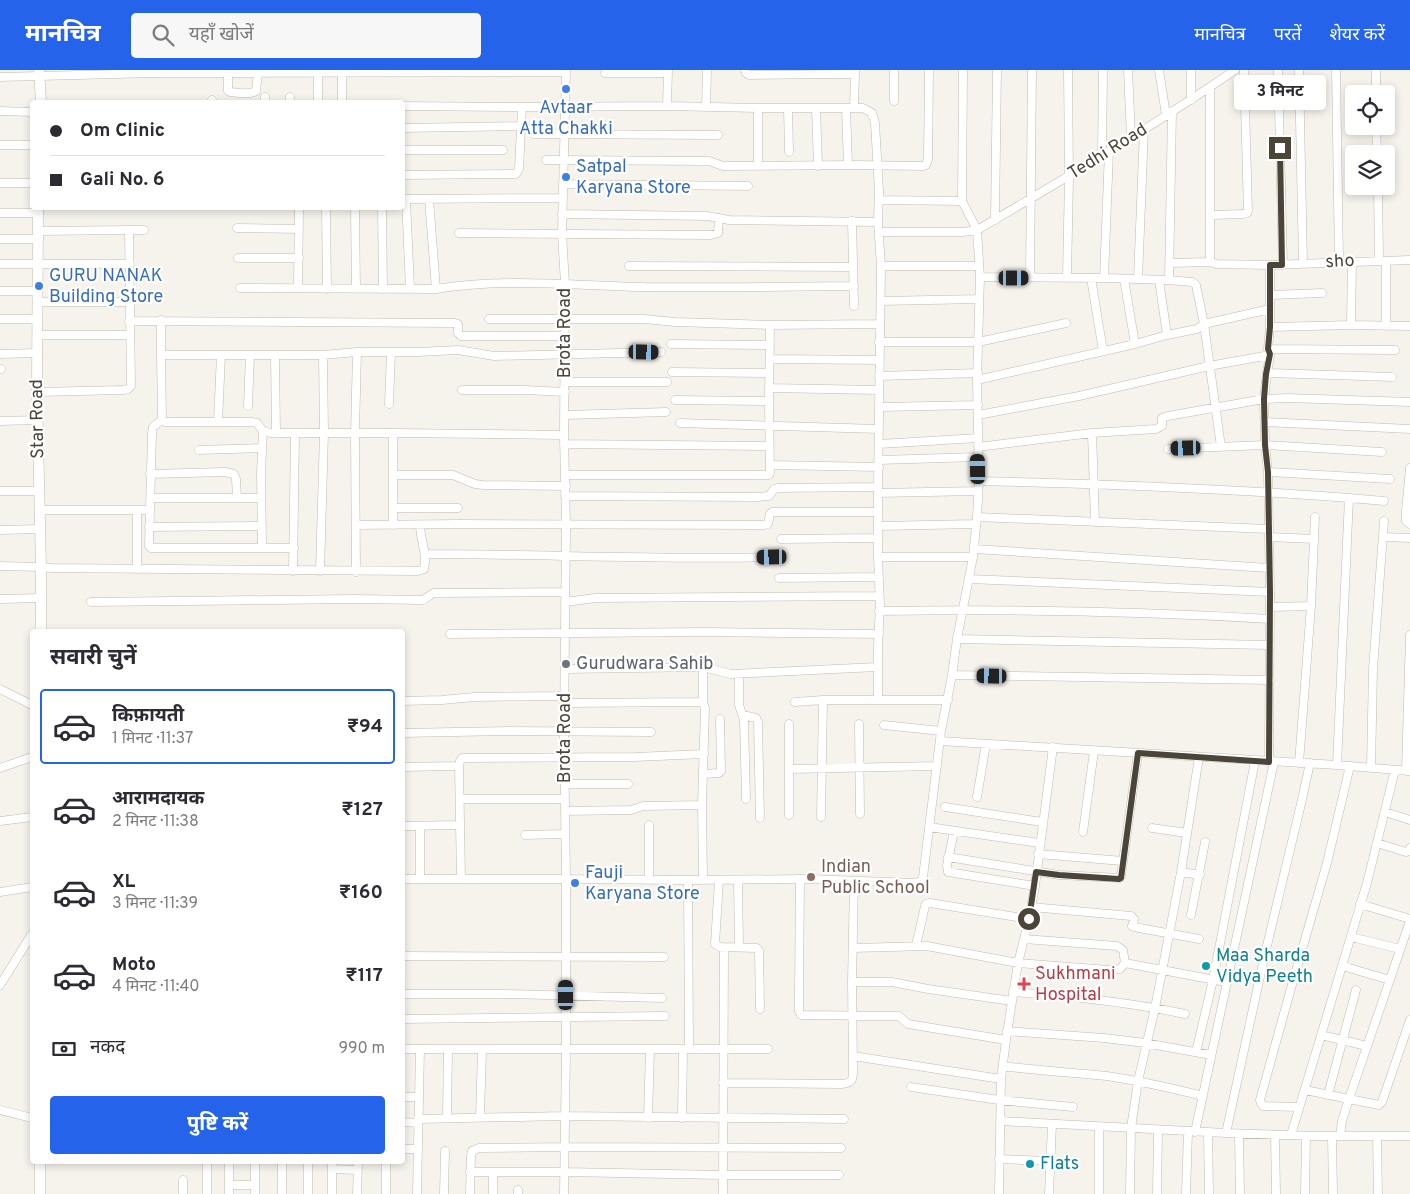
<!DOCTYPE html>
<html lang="hi">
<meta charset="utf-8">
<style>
:root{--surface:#fff;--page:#f7f7f7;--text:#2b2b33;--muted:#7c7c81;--line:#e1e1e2;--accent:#2563eb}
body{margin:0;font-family:Overpass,"Noto Sans Devanagari",sans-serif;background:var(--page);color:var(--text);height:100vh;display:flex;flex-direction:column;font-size:19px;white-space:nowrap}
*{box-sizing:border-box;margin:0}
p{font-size:16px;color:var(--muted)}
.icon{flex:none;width:28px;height:28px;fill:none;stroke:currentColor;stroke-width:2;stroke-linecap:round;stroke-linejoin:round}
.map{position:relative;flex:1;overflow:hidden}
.sheet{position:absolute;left:30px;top:559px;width:375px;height:535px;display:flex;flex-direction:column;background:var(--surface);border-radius:5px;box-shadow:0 2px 8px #0003}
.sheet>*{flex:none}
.banner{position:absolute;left:30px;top:30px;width:375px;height:110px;border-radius:5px;box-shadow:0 2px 8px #0003;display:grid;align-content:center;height:110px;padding:0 20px;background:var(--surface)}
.buttons{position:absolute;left:1345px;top:15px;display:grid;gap:10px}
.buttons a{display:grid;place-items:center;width:50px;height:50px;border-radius:5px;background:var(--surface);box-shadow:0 2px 8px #0003;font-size:25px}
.end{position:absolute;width:22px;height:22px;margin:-11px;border:6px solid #4b4439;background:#fff;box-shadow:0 0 0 2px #fff}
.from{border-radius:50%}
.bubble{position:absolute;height:35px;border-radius:5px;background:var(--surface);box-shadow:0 2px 8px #0003;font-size:16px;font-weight:700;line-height:35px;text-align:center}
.car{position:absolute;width:15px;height:30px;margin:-15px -8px;border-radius:6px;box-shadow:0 0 4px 1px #0007;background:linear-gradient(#222 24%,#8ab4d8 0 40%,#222 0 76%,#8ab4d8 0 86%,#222 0)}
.banner b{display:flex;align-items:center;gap:18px;height:48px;font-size:19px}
.banner b+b{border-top:1px solid var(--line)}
.banner i{width:12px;height:12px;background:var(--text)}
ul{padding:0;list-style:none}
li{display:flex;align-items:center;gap:15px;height:75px;margin:0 10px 8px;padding:0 10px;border:2px solid transparent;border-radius:5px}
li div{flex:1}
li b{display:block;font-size:19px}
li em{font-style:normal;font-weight:700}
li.active{border-color:var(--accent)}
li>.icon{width:45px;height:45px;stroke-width:1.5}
h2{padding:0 20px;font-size:22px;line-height:60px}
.pay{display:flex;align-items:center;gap:12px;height:55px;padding:0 20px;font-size:19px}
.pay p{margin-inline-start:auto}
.primary-button{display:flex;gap:10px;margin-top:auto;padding:10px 20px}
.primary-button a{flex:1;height:58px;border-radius:5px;background:var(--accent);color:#fff;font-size:20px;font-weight:700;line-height:58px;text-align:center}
header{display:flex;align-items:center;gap:30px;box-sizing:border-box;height:70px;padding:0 25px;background:var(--accent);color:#fff}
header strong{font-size:24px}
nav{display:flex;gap:28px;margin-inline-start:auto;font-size:18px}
.search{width:350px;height:45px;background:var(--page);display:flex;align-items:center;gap:12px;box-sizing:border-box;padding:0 18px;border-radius:5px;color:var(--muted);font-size:19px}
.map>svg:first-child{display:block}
</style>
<header>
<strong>मानचित्र</strong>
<div class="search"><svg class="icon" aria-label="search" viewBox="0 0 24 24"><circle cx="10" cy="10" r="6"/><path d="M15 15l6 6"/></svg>यहाँ खोजें</div>
<nav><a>मानचित्र</a><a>परतें</a><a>शेयर करें</a></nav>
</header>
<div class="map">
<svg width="1410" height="1124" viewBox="0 0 1410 1124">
<rect width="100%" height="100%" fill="#f6f3ec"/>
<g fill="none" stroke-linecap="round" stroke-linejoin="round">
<g stroke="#c2bbae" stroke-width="9">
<path id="minor" d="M566 0 562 163 565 214 564 365 566 455 564 662 566 809 688 810 809 809 914 813 921 811 923 807 941 661 952 605 957 569 973 487 977 447 979 411 977 310 980 207 977 160 962 131 963 0
M745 0 746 3 749 5 848 4H855V0
M894 0V31
M1128 0 1131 67
M1159 0 1166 45
M1278 0 1283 195
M1299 0 1303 194
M1336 0 1339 192
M1376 0V24
M228 2V21L230 22C238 23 249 25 256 21L258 2
M605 3H668
M0 7 155 3 566 2
M1210 17V190L1211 192 1216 194 1270 195V257L1268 279 1270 285 1267 303 1264 329 1265 375 1268 402 1270 522 1269 692
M1191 30V0
M212 32V30
M265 32V27
M289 32 290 27
M318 32V2
M342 32V2
M402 36 522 37 667 36 758 38H863L872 43 875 53 879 121 878 152 881 196 878 417V487L880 535 878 577V630
M667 36 668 0
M706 37 707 0
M758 38V96
M788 38 789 82
M816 38 818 96
M846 38 848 95
M854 38 855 4
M0 41 32 42
M1376 56 1377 84
M402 58 521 56
M534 64 718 65
M0 75H32
M402 80H503
M1102 86 1103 0
M546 90 709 91 723 96 855 95 924 96 926 95 928 89 929 0
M402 105 516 104 519 99 522 37
M0 113H32
M563 114 748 116
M1378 116 1379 191
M402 129 562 128
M406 129 410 219
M429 129 436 219
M879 130 962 131
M326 138 327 219
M355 138 356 219
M382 138 383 219
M0 143H39
M562 144 707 146 729 150 878 152
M1211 145 1243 144 1247 143 1248 141 1244 0
M995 150 997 0
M852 151 854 236
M237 158 299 159
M129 160H144
M879 162H963L977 160C1065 109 1152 57 1235 0
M459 163 711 165 718 163 719 148
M0 169H39
M238 188H299
M1386 191V256
M1170 193 1211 192
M0 194H130
M1270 195 1410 190
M629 196 853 197
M881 196H979
M980 207 1104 208 1138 209 1144 59
M1030 207 1032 0
M1067 207 1069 107 1068 0
M1091 208 1103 281
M1104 208 1109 81
M1124 209 1135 274
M1138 209 1169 210 1172 41
M1159 210 1167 265
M1168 210 1192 212 1196 215 1204 254 1221 377
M240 218 436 219C502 208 570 215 637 217 709 218 781 217 854 216
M298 218 299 138
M0 221H38
M1270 225 1322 223
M881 231 979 229
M38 232H129
M0 249H38
M489 249H644L675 252 770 255 880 254
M161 250V285H323L357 282H418L458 280 494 286 661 282
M129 251 455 253 458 254V263L461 266H564
M1351 255 1352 192
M1270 257 1351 255 1410 256
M38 265H130
M879 272H978L1066 253
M671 274 769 275
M1268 279 1395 280
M0 284 38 283
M161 285 162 350 165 352H252L257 353 263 361 261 402 262 478
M275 285 276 363
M770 289 879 290
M0 299H1
M672 302 769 303
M1267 303 1392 307
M879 306 978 303
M977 310 1135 274 1167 265 1197 259 1204 254 1270 239
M565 312H667
M769 318 879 320
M462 320H525L565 322
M37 322 124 320 128 319 131 316 129 160 39 161
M675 330 769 331
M389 334 391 282
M248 336 250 285
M880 337 978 335
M565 345 666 342
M978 345 1079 326 1209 296 1270 285
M162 350 153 357 152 364 149 476 151 478H294
M0 351 38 350
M218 352 221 285
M1265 352 1410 359
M680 353 879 359
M263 361 271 363H393L564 365
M1092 363 1095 452
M564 374 769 376
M879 374 978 368
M978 377 1092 363 1156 359 1162 356V348L1168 346 1264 329 1287 328 1410 332
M1168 379 1265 375 1382 382
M199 380 262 378
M879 390 978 387
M770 395 879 397
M1410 398 1406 441V451L1410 454
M1268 402 1390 409
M150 404 225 402 234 404 236 409 237 428
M393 405H453L475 414 483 415 566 416
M566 405H769L770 403 769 331 770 255
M979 411C1114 414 1249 419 1384 431
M0 421H39
M878 423 978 421
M565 426 757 427 769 426 774 419 778 418 878 417
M151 428H261
M393 438H458
M40 440H150
M977 447 1269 459
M356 455 459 454 764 455 768 454 770 444 772 442H878
M393 455V363
M878 456 976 454
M149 457 262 456
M0 460 40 459
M1269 467 1314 469
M1383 467 1410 468
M781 469 878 468
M974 479 1269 498
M425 484C541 484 656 490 772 487
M878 487H973
M0 496 41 497 51 498 418 501 424 499C428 485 420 469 420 455
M137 499V440
M293 501 295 363
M320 501 324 363 323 285
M356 502 355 363 357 282
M779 508 878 507
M969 509 1270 522
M0 529 41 528
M91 532 355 529 422 530C426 529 429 525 434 523L565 522
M566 532 595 528 879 526
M1270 537 1311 536
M879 541C1010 539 1140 541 1270 549
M450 564 707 562 879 564
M957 569 1270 575
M565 599 703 597 731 604 877 597
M739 604V635L744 650 746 729
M952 605 1270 610
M0 619 32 635
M402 631 442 630 474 627 564 626
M703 632V597
M795 632 823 630H948
M564 633 703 632 705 638 702 735 703 810
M743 645 756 648 758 652 760 748
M859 654 860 744
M884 655 941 661
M402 663 508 661 651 662
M940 671 1337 695 1410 701
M1299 693 1311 536 1315 447
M1337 695 1349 428
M402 697 459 696
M0 698 32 687
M1371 698 1373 599 1384 451
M790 699 937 696
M1406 701 1410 565
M704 704 719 703 721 701 720 649
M565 714H628
M977 727 986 674
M460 729H565
M945 737 1042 752
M565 741 631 740 643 736 702 735
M1385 742 1410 750
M789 745V654
M821 747 823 630
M0 751 32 747
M649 755V809
M402 756 460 755
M929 757 1039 773
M1152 758 1187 763
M954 761 947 795 948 802 1035 816
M1083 762 1094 681
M525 765 565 764
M1377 773 1406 782 1409 781 1410 778
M1038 784 1123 791
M948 787 1059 805 1120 808 1121 806 1138 683
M1181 802 1200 805
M402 809H566V979L564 1124
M420 809V756
M461 809 459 696 460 691 462 688 635 687 704 684
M800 809 799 920V941L801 945 897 946H899L908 954 1006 970
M688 810 689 979
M719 810 715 874 720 877 757 878 759 881 760 939
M738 810 739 877
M0 822 32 817
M1360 834 1410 849
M1031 837 1131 846 1134 849 1132 856 1134 857 1199 869
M1191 845 1205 772
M1351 867 1400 879
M1024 869 1117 876 1123 880 1125 893 1226 912
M916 876 925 836 926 834 930 833 1029 849
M853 878 927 876 1018 893 1109 900 1120 899 1125 893
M402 886 664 887
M1342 896 1390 910
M852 912H892L928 919 1012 931
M0 915 32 864
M1013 922C1071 926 1129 932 1185 944
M402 924H504L662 928
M402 949 665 946
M1007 961 1104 968 1145 973 1211 985
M1321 965 1367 976
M402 979H768
M1196 982 1213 910 1255 691
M853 986 1001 1009
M1003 996C1038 1001 1073 1002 1107 1006 1140 1011 1171 1018 1203 1026
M723 1013 842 1014C854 1013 853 1008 853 997L852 912 854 811
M911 1017 999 1030 1073 1037
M1305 1020 1379 1035 1382 1032 1410 950
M1328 1025 1356 920
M402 1027H419
M1299 1037 1263 1036 1261 1033 1260 1030 1293 911 1327 793 1350 696
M0 1040 32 1048
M480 1047 482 979
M447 1048 448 979
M648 1048 650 979
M682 1048 683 979
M418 1049 565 1046 844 1049
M1000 1051 1226 1063 1315 1066H1410
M402 1052 418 1053
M1195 1062 1274 692
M1208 1063 1209 1124
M1226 1063 1264 888 1301 734 1310 693
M1239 1064 1240 1124
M1275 1065 1276 1124
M1291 1065 1367 813 1395 700
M1332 1066 1333 1124
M1340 1066 1342 1051 1349 1029 1410 851
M1377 1066 1378 1124
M402 1079H418
M999 1089 1050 1091
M207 1091V1124
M229 1091V1124
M332 1099 357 1100
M470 1102H564L723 1105H839
M229 1115H255
M183 1124V1110
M255 1124V1091
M282 1124V1091
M308 1124V1091
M332 1124V1091
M357 1124 358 1091
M386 1124V1091
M417 1124 420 979
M444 1124 445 1081
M470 1124 471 1086 472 1081 479 1078 564 1077 841 1078
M493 1124V1102
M518 1124V1120
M723 1124 724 878
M999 1124 1001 1009 1006 970 1018 893 1029 849 1035 816 1053 677
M1049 1124 1052 1054
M1099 1124V1057
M1130 1124 1131 1058 1138 1011 1155 938 1181 802 1199 687
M1157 1124 1158 1060
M1186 1124 1188 1062
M1305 1124 1306 1066"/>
</g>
<g stroke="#c2bbae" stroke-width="11">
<path id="tertiary" d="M39 0 41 32
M38 138 37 322 41 497V561
M40 1124V1091"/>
</g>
<use href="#minor" stroke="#fff" stroke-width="8"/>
<use href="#tertiary" stroke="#fff" stroke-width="10"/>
</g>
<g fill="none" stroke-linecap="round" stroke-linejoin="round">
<path stroke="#4b4439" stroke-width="6" d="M1029 849 1036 802 1059 805 1119 809 1121 808 1138 683 1269 692 1270 522 1268 402 1265 375 1264 329 1266 304 1270 284 1268 279 1270 257V195H1282L1280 78"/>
</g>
<g fill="#3f7fe0" stroke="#fff" stroke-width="2">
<circle cx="566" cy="19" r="5"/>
<circle cx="566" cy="107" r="5"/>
<circle cx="39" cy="216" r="5"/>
<circle cx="575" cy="813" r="5"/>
</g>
<circle fill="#6b7280" stroke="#fff" stroke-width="2" cx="566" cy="594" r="5"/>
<circle fill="#8d6e63" stroke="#fff" stroke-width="2" cx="811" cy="807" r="5"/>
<g fill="#0f9aa8" stroke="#fff" stroke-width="2">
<circle cx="1206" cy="896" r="5"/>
<circle cx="1030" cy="1094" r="5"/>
</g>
<path fill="#e0444e" stroke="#fff" stroke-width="2" d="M1021.5 906.5h5v5h5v5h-5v5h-5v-5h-5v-5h5z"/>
<g text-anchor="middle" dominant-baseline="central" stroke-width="4.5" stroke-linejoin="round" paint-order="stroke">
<g font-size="18" fill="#366cbe" stroke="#fff" text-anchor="start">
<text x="566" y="38" text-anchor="middle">Avtaar<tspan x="566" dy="21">Atta Chakki</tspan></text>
<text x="576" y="97">Satpal<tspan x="576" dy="21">Karyana Store</tspan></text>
<text x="49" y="206">GURU NANAK<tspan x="49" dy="21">Building Store</tspan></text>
<text x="585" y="803">Fauji<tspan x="585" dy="21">Karyana Store</tspan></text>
</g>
<g font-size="18" fill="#4b4439" stroke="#fff">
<text transform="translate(1108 82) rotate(-32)">Tedhi Road</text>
<text transform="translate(1340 192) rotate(-3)">sho</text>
<text transform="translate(565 263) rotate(-90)">Brota Road</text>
<text transform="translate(38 349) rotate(-91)">Star Road</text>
<text transform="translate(565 668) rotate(-90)">Brota Road</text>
</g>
<g font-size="18" fill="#5b616d" stroke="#fff" text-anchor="start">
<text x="576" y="594">Gurudwara Sahib</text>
</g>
<g font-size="18" fill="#785e54" stroke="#fff" text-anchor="start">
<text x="821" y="797">Indian<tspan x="821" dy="21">Public School</tspan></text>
</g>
<g font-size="18" fill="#0d838f" stroke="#fff" text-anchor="start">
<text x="1216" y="886">Maa Sharda<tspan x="1216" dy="21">Vidya Peeth</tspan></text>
<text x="1040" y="1094">Flats</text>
</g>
<g font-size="18" fill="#be3a42" stroke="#fff" text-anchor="start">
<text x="1035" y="904">Sukhmani<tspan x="1035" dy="21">Hospital</tspan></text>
</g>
</g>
</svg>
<div class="buttons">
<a><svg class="icon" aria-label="locate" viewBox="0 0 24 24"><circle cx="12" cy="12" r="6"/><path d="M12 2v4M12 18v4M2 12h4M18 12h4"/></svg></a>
<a><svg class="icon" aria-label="layers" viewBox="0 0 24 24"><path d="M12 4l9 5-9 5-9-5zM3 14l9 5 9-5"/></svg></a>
</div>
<i class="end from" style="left:1029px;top:849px"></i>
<i class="end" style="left:1280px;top:78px"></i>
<div class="bubble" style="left:1234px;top:5px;width:92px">3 मिनट</div>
<i class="car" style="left:1014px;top:208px;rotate:90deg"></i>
<i class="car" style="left:644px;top:282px;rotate:91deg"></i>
<i class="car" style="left:1186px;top:378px;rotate:268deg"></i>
<i class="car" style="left:978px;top:399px;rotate:359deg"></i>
<i class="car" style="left:772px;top:487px;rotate:269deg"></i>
<i class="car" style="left:992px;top:606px;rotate:271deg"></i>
<i class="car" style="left:566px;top:925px;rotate:0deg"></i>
<div class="banner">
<b><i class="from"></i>Om Clinic</b>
<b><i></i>Gali No. 6</b>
</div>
<section class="sheet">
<h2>सवारी चुनें</h2>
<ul>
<li class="active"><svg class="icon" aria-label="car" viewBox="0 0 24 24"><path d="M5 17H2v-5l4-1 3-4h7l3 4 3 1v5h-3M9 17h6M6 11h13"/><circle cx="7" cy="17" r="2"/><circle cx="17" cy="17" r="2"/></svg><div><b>किफ़ायती</b><p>1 मिनट · 11:37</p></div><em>₹94</em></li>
<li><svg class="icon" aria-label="car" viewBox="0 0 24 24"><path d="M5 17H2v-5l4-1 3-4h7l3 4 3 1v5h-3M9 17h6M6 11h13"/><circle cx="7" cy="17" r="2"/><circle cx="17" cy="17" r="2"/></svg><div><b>आरामदायक</b><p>2 मिनट · 11:38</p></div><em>₹127</em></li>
<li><svg class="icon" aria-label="car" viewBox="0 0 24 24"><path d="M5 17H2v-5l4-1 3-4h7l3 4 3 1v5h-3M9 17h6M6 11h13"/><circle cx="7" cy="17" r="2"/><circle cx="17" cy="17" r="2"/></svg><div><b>XL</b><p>3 मिनट · 11:39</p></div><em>₹160</em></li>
<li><svg class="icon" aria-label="car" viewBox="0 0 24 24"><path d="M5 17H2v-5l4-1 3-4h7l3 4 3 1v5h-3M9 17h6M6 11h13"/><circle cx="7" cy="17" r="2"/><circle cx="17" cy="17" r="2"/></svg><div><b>Moto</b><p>4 मिनट · 11:40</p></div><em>₹117</em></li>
</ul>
<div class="pay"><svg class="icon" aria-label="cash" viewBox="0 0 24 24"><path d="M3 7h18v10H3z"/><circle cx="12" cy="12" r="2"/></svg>नकद<p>990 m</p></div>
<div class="primary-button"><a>पुष्टि करें</a></div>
</section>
</div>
